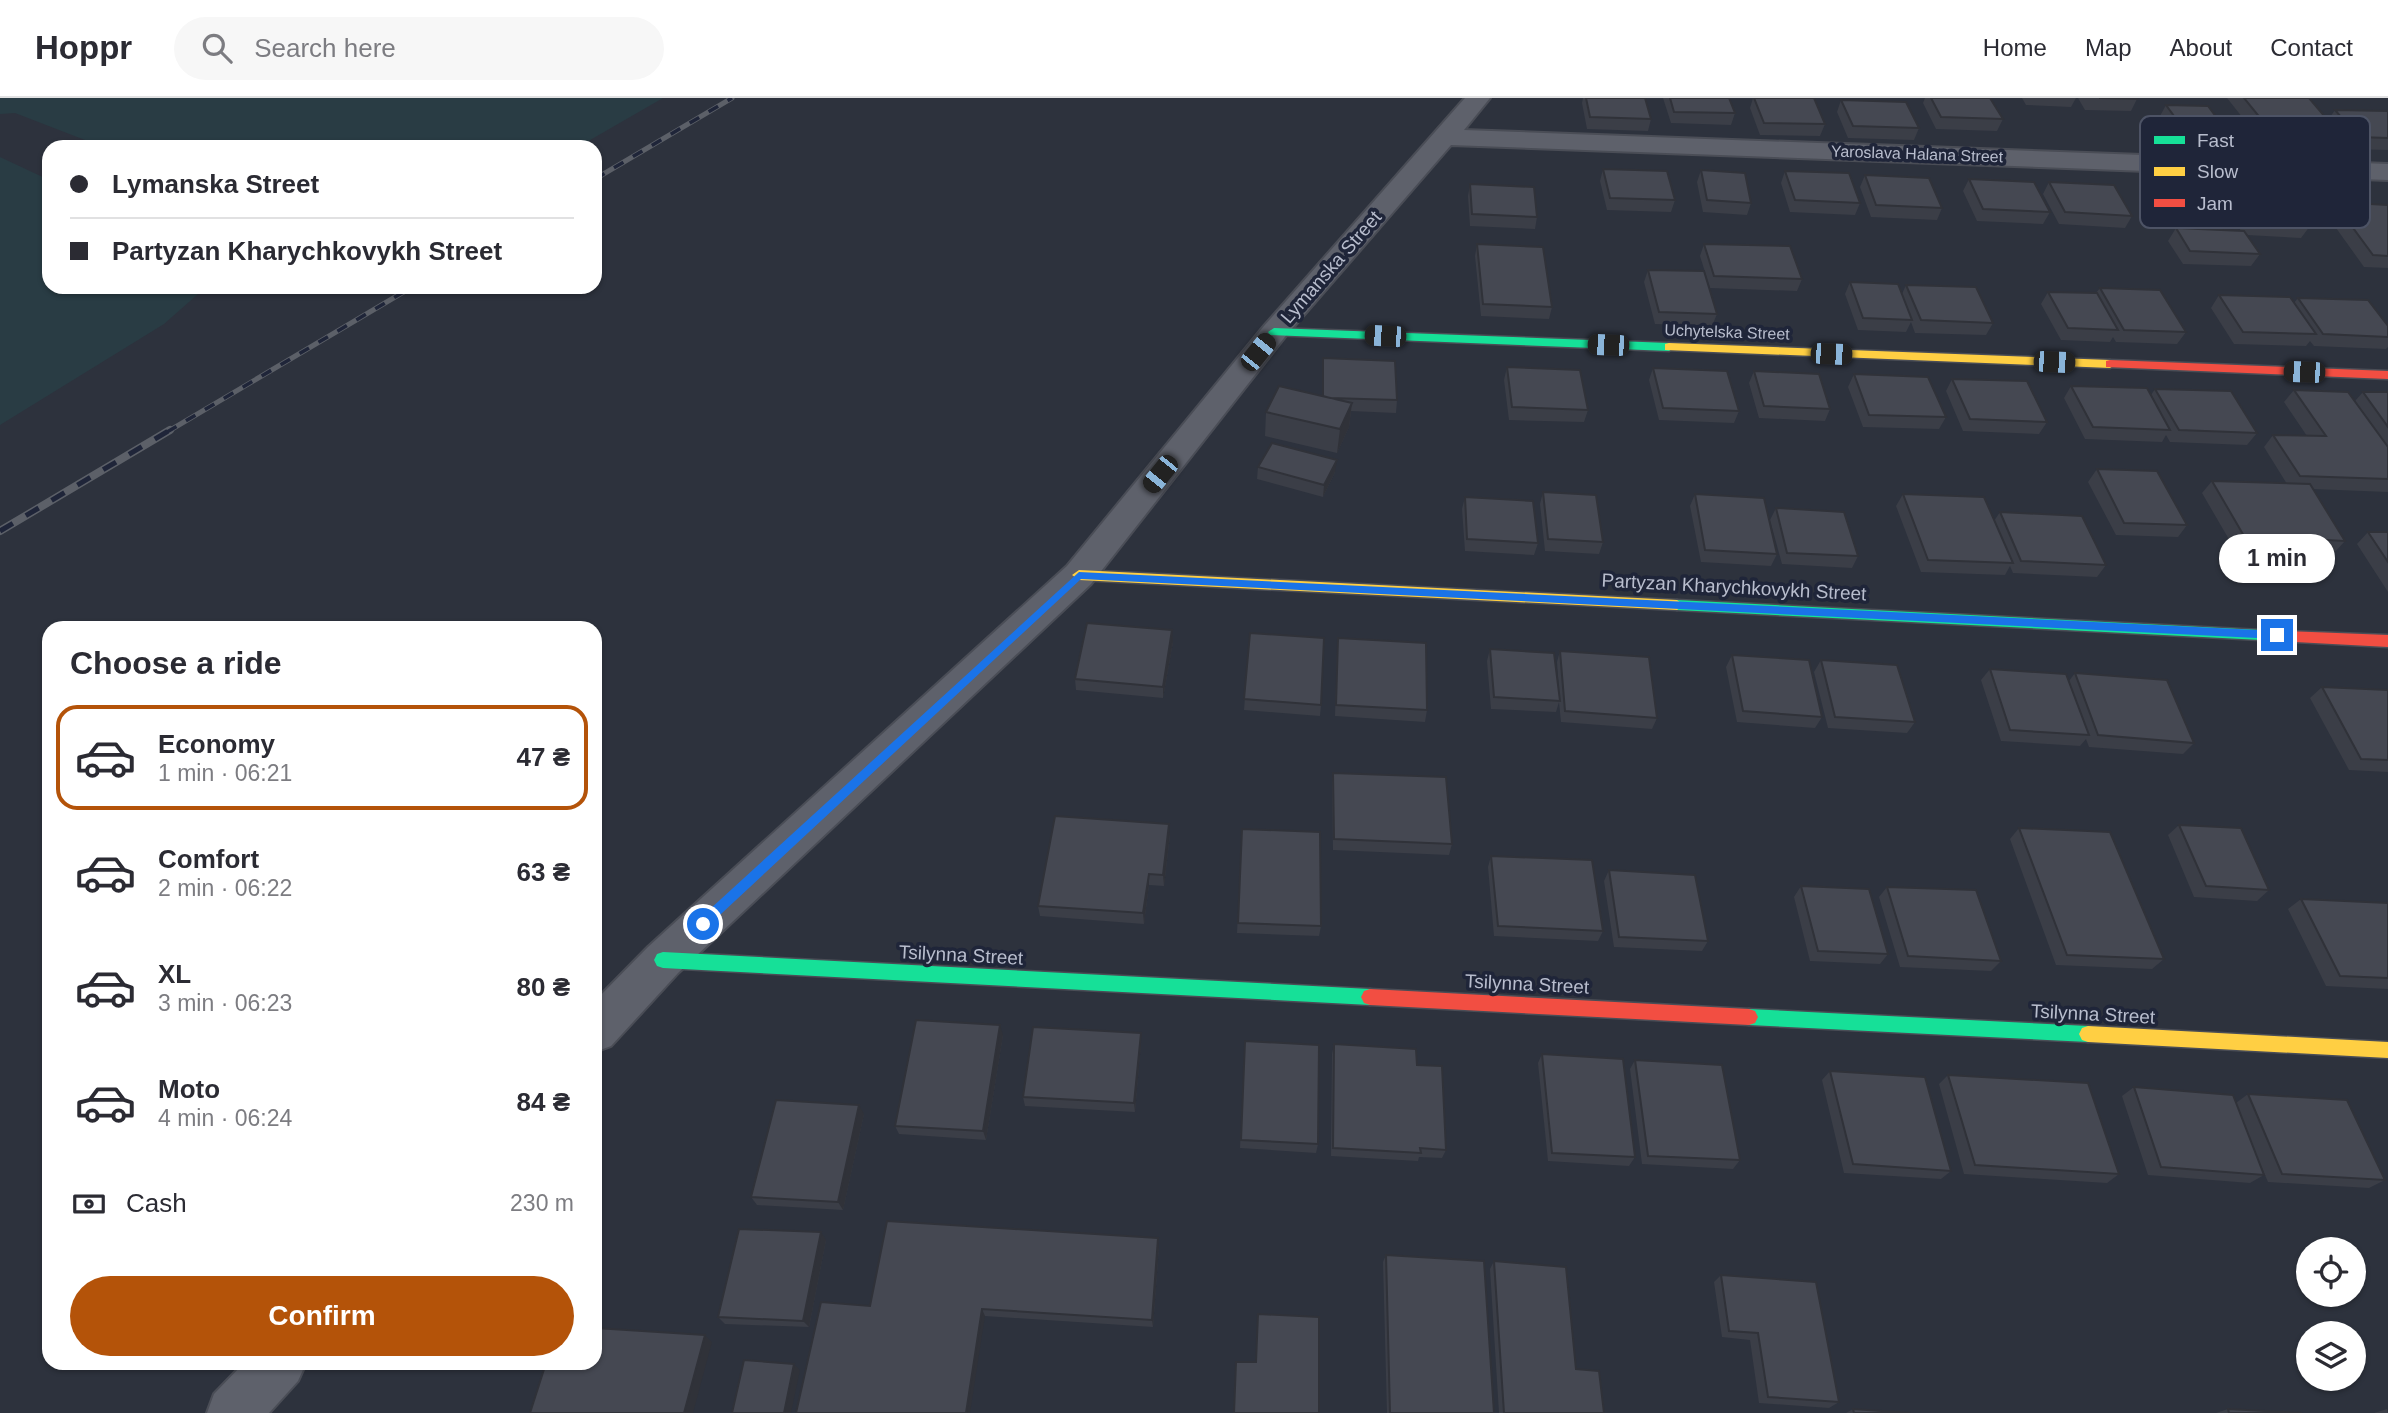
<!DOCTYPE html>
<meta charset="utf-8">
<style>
:root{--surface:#fff;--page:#f7f7f7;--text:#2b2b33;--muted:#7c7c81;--line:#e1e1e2;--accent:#b45309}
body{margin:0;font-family:Helvetica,sans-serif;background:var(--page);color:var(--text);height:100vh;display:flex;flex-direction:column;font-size:26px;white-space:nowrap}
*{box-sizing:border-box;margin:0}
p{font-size:23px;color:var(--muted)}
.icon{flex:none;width:38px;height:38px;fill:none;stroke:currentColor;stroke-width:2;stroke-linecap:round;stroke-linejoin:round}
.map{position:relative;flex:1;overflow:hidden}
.panel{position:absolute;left:42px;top:523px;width:560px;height:749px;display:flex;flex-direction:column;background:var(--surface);border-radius:21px;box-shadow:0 2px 5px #0004}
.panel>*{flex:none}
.top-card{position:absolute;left:42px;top:42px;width:560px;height:154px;border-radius:21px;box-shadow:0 2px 5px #0004;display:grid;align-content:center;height:154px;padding:0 28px;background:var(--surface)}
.controls{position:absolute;left:2296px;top:1139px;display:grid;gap:14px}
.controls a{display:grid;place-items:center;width:70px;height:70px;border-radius:50%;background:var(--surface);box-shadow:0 2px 5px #0004;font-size:35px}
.end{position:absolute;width:32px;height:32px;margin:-16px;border:9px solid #1a73e8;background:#fff;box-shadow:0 0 0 4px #fff}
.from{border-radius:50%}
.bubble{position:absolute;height:49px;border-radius:24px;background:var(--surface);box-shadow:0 2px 5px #0004;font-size:23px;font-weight:600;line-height:49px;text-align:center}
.car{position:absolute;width:21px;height:42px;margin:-21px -10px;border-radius:9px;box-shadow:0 0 5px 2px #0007;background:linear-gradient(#222 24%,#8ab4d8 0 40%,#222 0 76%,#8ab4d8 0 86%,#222 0)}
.top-card b{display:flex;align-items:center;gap:24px;height:66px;font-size:26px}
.top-card b+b{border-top:2px solid var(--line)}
.top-card i{width:18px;height:18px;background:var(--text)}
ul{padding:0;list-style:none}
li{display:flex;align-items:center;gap:21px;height:105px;margin:0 14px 10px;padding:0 14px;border:4px solid transparent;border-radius:21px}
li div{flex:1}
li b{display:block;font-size:26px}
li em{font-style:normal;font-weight:600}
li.active{border-color:var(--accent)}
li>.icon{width:63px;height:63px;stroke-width:1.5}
h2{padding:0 28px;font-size:32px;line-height:84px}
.pay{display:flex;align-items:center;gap:18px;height:77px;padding:0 28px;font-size:26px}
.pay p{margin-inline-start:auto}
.cta{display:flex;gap:14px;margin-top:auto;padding:14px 28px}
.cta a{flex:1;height:80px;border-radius:42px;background:var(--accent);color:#fff;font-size:28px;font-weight:600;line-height:80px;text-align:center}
header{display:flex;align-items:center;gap:42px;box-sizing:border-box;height:98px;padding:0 35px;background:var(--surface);border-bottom:2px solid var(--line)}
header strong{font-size:33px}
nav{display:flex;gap:38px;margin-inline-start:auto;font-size:24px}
.search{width:490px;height:63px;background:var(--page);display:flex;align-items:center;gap:18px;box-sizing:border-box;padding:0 24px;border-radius:38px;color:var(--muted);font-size:26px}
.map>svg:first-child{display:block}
</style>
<header>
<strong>Hoppr</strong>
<div class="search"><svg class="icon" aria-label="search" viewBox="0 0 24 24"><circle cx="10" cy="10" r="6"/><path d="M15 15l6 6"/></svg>Search here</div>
<nav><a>Home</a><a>Map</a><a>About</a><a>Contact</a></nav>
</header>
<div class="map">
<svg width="2388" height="1315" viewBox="0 0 2388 1315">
<rect width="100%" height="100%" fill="#2d323d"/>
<path fill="#293c44" d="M0 0H663L578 49H103L15 15 0 16Z
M0 59 49 82V189H206L164 226 0 327Z"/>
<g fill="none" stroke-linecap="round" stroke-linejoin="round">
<g stroke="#4a4d56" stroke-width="4">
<path id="street" d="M1465 0H1490L1464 32 2388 66V82L1451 47 1284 240 1091 486 678 875 611 948 595 954V903L648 849 1067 468 1264 228Z
M244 1265H306L298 1283 269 1315H207L214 1296Z"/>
</g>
<g stroke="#4a4d56" stroke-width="3">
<path id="fast" d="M1274 230 1669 245 1675 249 1669 253 1270 237 1268 234Z
M1677 502 2261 532 2268 537 2261 542 1677 512 1670 507Z
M663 854 1370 891 1376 893 1379 899 1376 905 1370 907 663 870 657 868 654 862 657 856Z
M1749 911 2088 928 2094 930 2097 936 2094 942 2088 944 1749 927 1743 925 1740 919 1743 913Z"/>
</g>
<g stroke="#4a4d56" stroke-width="3">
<path id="slow" d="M1669 245 2110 262 2116 266 2110 270 1665 252V246Z
M1079 472 1677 502 1684 507 1677 512 1079 482 1072 477Z
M2088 928 2388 944V960L2088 944 2082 942 2079 936 2082 930Z"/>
</g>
<g stroke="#4a4d56" stroke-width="3">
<path id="jam" d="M2110 262 2388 273V281L2106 269V263Z
M2261 532 2388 537V549L2261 542 2254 537Z
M1370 891 1749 911 1755 913 1758 919 1755 925 1749 927 1370 907 1364 905 1361 899 1364 893Z"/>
</g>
<use href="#street" fill="#5e616b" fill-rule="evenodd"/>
<use href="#fast" fill="#16e098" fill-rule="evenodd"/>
<use href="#slow" fill="#ffcf43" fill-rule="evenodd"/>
<use href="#jam" fill="#f24e42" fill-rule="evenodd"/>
<g stroke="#5c6068" stroke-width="5">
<path id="rail-far1" d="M595 81 732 0
M167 334 412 189"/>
</g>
<g stroke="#5c6068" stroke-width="8">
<path id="rail" d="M0 433 170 332"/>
</g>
<use href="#rail-far1" stroke="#1f2539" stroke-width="3.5" stroke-dasharray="11" stroke-linecap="butt"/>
<use href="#rail" stroke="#1f2539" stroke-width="5" stroke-dasharray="15" stroke-linecap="butt"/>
</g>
<path fill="#3b3e47" d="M1583 0H1645L1651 21 1648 33 1587 31 1582 5Z
M1663 0H1729L1735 15 1731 27 1671 25Z
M1753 0H1814L1825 26 1820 38 1760 37 1750 10Z
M1925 0H1990L2003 21 1997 33 1936 31 1923 5Z
M2022 0H2076L2071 9 2026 7Z
M2078 0H2136L2137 1 2131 13 2085 12Z
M2227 0H2309L2328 22 2335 12 2388 13V52L2350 51 2337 36 2330 46 2262 44Z
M1841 2 1919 30 1914 42 1848 40 1837 14Z
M2166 7 2228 35 2220 47 2178 45 2160 18Z
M1603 71 1675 102 1671 114 1607 112 1600 83Z
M1701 72 1751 105 1747 117 1703 114 1697 84Z
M1785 73 1860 105 1855 117 1790 114 1781 85Z
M1865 77 1942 110 1937 122 1871 119 1860 89Z
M1969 81 2050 114 2043 126 1977 123 1963 93Z
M2049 84 2132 118 2125 130 2059 126 2043 96Z
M1470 86 1537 119 1535 131 1470 128 1468 98Z
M2229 89 2310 128 2301 140 2247 137 2260 156 2251 168 2183 166 2168 143 2176 130 2241 133 2221 101Z
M2334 104 2388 107V170L2364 169 2326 116Z
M1477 146 1552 209 1549 221 1481 218 1475 158Z
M1704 146 1802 181 1797 193 1710 190 1700 158Z
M1648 172 1717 216 1712 228 1655 226 1644 184Z
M1850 184 1902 196 1906 187 1993 225 1986 237 1915 235 1911 224 1906 234 1858 232 1845 196Z
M2100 190 2186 234 2177 246 2116 244 2113 239 2110 244 2061 242 2041 206 2048 194 2096 195Z
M2219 197 2294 205 2298 200 2388 228V249L2386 251 2314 248 2310 243 2306 248 2234 246 2211 210Z
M1323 260 1397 302 1396 315 1351 313 1349 329 1337 355 1265 338 1266 314 1322 298Z
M1507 269 1588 312 1584 324 1509 322 1504 282Z
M1653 270 1739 313 1734 325 1659 322 1649 282Z
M1754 273 1830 311 1825 323 1759 320 1749 285Z
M1854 276 1946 319 1939 331 1863 329 1848 289Z
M1952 281 2047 324 2039 336 1963 333 1946 293Z
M2071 288 2151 297 2155 291 2257 335 2247 347 2170 344 2166 337 2162 344 2085 341 2064 300Z
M2294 292 2355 303 2363 294H2388V347H2387L2388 349V394L2313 391 2345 443 2334 455 2234 450 2202 395 2212 383 2287 386 2264 349 2273 337 2307 338 2284 304Z
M1258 369 1335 374 1323 399 1257 381Z
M2097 371 2187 427 2178 439 2116 437 2088 384Z
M1543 394 1603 444 1599 456 1545 453 1540 406Z
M1695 396 1777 456 1771 468 1701 464 1690 408Z
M1903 396 1994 423 2000 414 2106 467 2097 479 2013 475 2010 468 2005 477 1921 474 1896 408Z
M1465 399 1538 445 1534 457 1465 453 1462 411Z
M1776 410 1858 458 1852 470 1782 466 1770 422Z
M2368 434H2388V494L2357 446Z
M1250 535 1321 607 1320 618 1244 612Z
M1338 540 1427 612 1425 624 1335 618 1337 551Z
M1173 544 1163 600 1076 592 1075 581Z
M1490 551 1559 593 1557 564 1560 553 1657 620 1652 631 1561 624 1559 604 1556 614 1491 611 1487 563Z
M1732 557 1822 619 1815 630 1737 624 1726 569Z
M1821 562 1915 624 1907 635 1828 630 1814 574Z
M1990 571 2069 583 2075 575 2194 645 2183 656 2089 649 2086 641 2080 648 2001 643 1981 582Z
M2322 589 2388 592V674L2349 672 2310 600Z
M1333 675 1452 746 1449 757 1333 752 1332 686Z
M2179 727 2269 792 2257 803 2194 799 2168 737Z
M2019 730 2164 861 2152 871 2056 867 2010 741Z
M1242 731 1321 828 1319 838 1237 835Z
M1170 737 1164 788 1149 787 1144 826 1040 818 1038 808Z
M1491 758 1603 833 1598 843 1494 838 1488 769Z
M1609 772 1708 843 1702 853 1614 849 1604 783Z
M1801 788 1888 856 1880 866 1810 863 1794 799Z
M1887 789 2001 863 1991 873 1900 869 1879 799Z
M2301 801 2388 805V891L2326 888 2288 811Z
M1141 935V945L1135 1014 1025 1008 1023 999Z
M1003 937 986 1042 899 1036 895 1028Z
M1245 943 1318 1046 1316 1055 1240 1050Z
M1334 946 1417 967 1446 1052 1442 1060 1419 1059 1418 1063 1331 1058 1332 956Z
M1542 956 1635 1059 1629 1068 1548 1063 1538 965Z
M1635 962 1740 1062 1733 1071 1642 1066 1630 971Z
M1830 973 1951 1073 1941 1081 1844 1075 1822 982Z
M1948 977 2119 1076 2107 1085 1964 1076 1939 986Z
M2134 989 2236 1005 2248 996 2385 1082 2369 1090 2268 1084 2253 1049 2264 1077 2250 1085 2148 1077 2122 998Z
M864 1016 843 1112 757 1107 751 1099Z
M826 1142 809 1229 725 1226 718 1219Z
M1159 1148 1153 1229 985 1218 870 1208Z
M1386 1157 1494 1315H1387L1383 1164Z
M1494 1163 1576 1271 1604 1315H1499L1490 1171Z
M1721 1177 1839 1304 1829 1310 1759 1305 1750 1242 1722 1239 1714 1184Z
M1853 1311 1910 1315H1846Z
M2228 1311 2302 1315H2216Z
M2387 1311 2388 1315H2374Z"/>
<path fill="#303239" d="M1352 305 1349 329 1337 355 1340 331Z
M1337 362 1335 374 1323 399 1324 387Z
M1172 532 1173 544 1163 600V589Z
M1169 726 1170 737 1164 788 1163 777Z
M1149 776V787L1144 826 1143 815Z
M1000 927 1003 937 986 1042 983 1033Z
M1141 935V945L1135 1014 1134 1005Z
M859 1007 864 1016 843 1112 838 1104Z
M821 1134 826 1142 809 1229 803 1223Z
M1158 1140 1159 1148 1153 1229 1152 1222Z
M982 1211 985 1218 970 1315H966Z
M705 1237 712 1244 693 1315H684Z
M794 1266 800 1272 791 1315H784Z"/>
<path fill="#454852" stroke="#303239" stroke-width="2" d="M1586 0H1645L1651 21 1590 19Z
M1670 0H1729L1735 15 1674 14Z
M1754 0H1814L1825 26 1764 25Z
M1931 0H1990L2003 21 1941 19Z
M2099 0H2136L2137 1Z
M2244 0H2309L2338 34 2270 32Z
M1841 2 1906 4 1919 30 1853 28Z
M2166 7 2208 8 2228 35 2185 33Z
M2335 12 2388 13V40L2358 39Z
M1603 71 1667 73 1675 102 1610 100Z
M1701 72 1745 75 1751 105 1707 102Z
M1785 73 1849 75 1860 105 1795 102Z
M1865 77 1929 80 1942 110 1876 107Z
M1969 81 2034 84 2050 114 1983 111Z
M2049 84 2114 87 2132 118 2065 114Z
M1470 86 1534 89 1537 119 1472 116Z
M2334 104 2388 107V158L2373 157Z
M2176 130 2244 133 2260 156 2190 153Z
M1477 146 1543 149 1552 209 1483 206Z
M1704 146 1790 148 1802 181 1714 178Z
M1648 172 1704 173 1717 216 1659 214Z
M1850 184 1898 186 1912 222 1863 220Z
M1906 187 1976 189 1993 225 1921 222Z
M2100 190 2160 192 2186 234 2124 232Z
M2048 194 2097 195 2118 232 2068 230Z
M2219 197 2290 199 2316 236 2243 234Z
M2298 200 2368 202 2388 228V239L2323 236Z
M1323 260 1395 263 1397 302 1330 300 1323 298Z
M1507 269 1580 272 1588 312 1512 309Z
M1653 270 1727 273 1739 313 1663 310Z
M1754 273 1819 276 1830 311 1764 308Z
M1854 276 1928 279 1946 319 1869 317Z
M1952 281 2027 283 2047 324 1970 321Z
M1279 288 1352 305 1340 331 1266 314Z
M2071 288 2147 290 2170 332 2093 329Z
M2155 291 2231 293 2257 335 2179 332Z
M2294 292 2348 294 2388 349V381L2300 378 2273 337 2326 338Z
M2363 294H2388V329Z
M1272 345 1337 362 1324 387 1258 369Z
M2097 371 2157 373 2187 427 2124 425Z
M2212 383 2310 386 2345 443 2244 438Z
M1543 394 1596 397 1603 444 1548 441Z
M1695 396 1764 400 1777 456 1705 452Z
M1903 396 1984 399 2013 465 1928 462Z
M1465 399 1533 403 1538 445 1467 441Z
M1776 410 1844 414 1858 458 1787 455Z
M2000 414 2082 418 2106 467 2021 463Z
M2368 434H2388V464Z
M1087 525 1172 532 1163 589 1075 581Z
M1250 535 1324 540 1321 607 1244 601Z
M1338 540 1426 545 1427 612 1336 607Z
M1490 551 1554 555 1560 603 1494 599Z
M1560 553 1649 559 1657 620 1565 613Z
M1732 557 1809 562 1822 619 1743 613Z
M1821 562 1897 567 1915 624 1835 619Z
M1990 571 2066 576 2089 637 2010 632Z
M2075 575 2167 582 2194 645 2098 637Z
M2322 589 2388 592V662L2361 661Z
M1333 675 1446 679 1452 746 1334 741Z
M1055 718 1169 726 1163 777 1149 776 1143 815 1038 808Z
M2179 727 2241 730 2269 792 2206 788Z
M2019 730 2110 734 2164 861 2067 857Z
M1242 731 1320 734 1321 828 1238 825Z
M1491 758 1592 762 1603 833 1498 828Z
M1609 772 1695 777 1708 843 1619 839Z
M1801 788 1869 791 1888 856 1818 853Z
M1887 789 1976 792 2001 863 1908 858Z
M2301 801 2388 805V880L2340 878Z
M916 922 1000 927 983 1033 895 1028Z
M1033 929 1141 935 1134 1005 1023 999Z
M1245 943 1319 947 1318 1046 1241 1042Z
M1334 946 1416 951 1417 967 1442 968 1446 1052 1420 1050 1421 1055 1333 1050Z
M1542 956 1623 961 1635 1059 1552 1055Z
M1635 962 1722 967 1740 1062 1648 1058Z
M1830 973 1925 979 1951 1073 1853 1066Z
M1948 977 2088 985 2119 1076 1975 1067Z
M2134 989 2233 997 2264 1077 2161 1069Z
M2248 996 2347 1002 2385 1082 2282 1076Z
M776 1002 859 1007 838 1104 751 1099Z
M887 1123 1158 1140 1152 1222 982 1211 966 1315H796L821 1204 870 1208Z
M739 1131 821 1134 803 1223 718 1219Z
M1386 1157 1484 1163 1494 1315H1390Z
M1494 1163 1566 1169 1576 1271 1599 1273 1604 1315H1504Z
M1721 1177 1816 1184 1839 1304 1768 1299 1758 1235 1729 1233Z
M1258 1216 1319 1219V1315H1234L1236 1264H1256Z
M595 1230 705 1237 684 1315H530L546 1265H595Z
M744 1262 794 1266 784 1315H732Z
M1853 1311 1910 1315H1854Z
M2228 1311 2302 1315H2229Z"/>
<path fill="#1a73e8" d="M1079 474 2277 533 2282 537 2277 541 1081 481 707 829H698V822Z"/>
<g text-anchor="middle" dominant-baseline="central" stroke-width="7" stroke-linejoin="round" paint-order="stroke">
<g font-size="16" fill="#b8bdcd" stroke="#1f2539">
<text transform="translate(1917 56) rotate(2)">Yaroslava Halana Street</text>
<text transform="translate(1727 234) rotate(2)">Uchytelska Street</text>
</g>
<g font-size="19" fill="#b8bdcd" stroke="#1f2539">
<text transform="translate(1331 169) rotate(-49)">Lymanska Street</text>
<text transform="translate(1734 489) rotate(3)">Partyzan Kharychkovykh Street</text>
<text transform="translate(961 857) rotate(3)">Tsilynna Street</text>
<text transform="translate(1527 886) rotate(3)">Tsilynna Street</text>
<text transform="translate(2093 916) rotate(3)">Tsilynna Street</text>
</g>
</g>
<rect x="2140" y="18" width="230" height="112" rx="10" fill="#1f2539" stroke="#4d5365" stroke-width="2"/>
<rect x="2154" y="38" width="31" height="8" fill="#16e098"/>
<rect x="2154" y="69" width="31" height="9" fill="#ffcf43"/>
<rect x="2154" y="101" width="31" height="8" fill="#f24e42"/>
<g font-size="19" fill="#b8bdcd">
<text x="2197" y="49">Fast</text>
<text x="2197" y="80">Slow</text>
<text x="2197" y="112">Jam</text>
</g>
</svg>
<div class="controls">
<a><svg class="icon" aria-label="locate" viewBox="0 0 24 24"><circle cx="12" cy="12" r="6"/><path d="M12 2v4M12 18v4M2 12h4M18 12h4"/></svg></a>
<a><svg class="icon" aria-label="layers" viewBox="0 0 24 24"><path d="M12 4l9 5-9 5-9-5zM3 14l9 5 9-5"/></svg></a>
</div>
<i class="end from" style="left:703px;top:826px"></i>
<i class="end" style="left:2277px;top:537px"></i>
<div class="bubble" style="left:2219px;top:436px;width:116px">1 min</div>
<i class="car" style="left:1385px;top:238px;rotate:273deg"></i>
<i class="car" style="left:1608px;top:247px;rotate:272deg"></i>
<i class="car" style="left:1258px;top:254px;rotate:39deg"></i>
<i class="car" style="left:1831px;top:256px;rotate:92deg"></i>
<i class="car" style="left:2054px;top:264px;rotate:92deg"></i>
<i class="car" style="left:2304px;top:274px;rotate:272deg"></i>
<i class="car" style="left:1160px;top:376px;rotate:219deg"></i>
<div class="top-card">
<b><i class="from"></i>Lymanska Street</b>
<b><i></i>Partyzan Kharychkovykh Street</b>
</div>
<section class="panel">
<h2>Choose a ride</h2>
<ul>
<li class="active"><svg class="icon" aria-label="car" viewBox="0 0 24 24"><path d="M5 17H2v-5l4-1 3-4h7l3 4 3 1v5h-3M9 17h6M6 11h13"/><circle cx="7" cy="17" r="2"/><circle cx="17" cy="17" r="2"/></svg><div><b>Economy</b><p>1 min · 06:21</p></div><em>47 ₴</em></li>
<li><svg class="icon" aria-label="car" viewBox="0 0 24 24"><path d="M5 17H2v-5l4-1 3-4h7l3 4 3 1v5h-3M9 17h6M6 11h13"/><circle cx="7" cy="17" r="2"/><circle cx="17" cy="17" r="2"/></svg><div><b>Comfort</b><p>2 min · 06:22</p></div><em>63 ₴</em></li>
<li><svg class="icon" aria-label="car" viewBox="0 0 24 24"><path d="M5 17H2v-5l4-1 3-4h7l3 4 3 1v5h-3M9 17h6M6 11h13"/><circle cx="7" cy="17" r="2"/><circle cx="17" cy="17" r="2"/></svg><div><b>XL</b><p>3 min · 06:23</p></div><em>80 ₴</em></li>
<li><svg class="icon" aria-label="car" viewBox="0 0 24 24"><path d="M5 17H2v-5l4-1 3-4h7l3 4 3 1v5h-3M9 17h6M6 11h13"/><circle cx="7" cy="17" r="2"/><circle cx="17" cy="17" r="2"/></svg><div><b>Moto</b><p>4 min · 06:24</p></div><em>84 ₴</em></li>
</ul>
<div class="pay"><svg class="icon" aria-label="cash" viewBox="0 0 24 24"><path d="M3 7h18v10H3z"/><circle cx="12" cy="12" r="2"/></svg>Cash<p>230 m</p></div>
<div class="cta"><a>Confirm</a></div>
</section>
</div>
